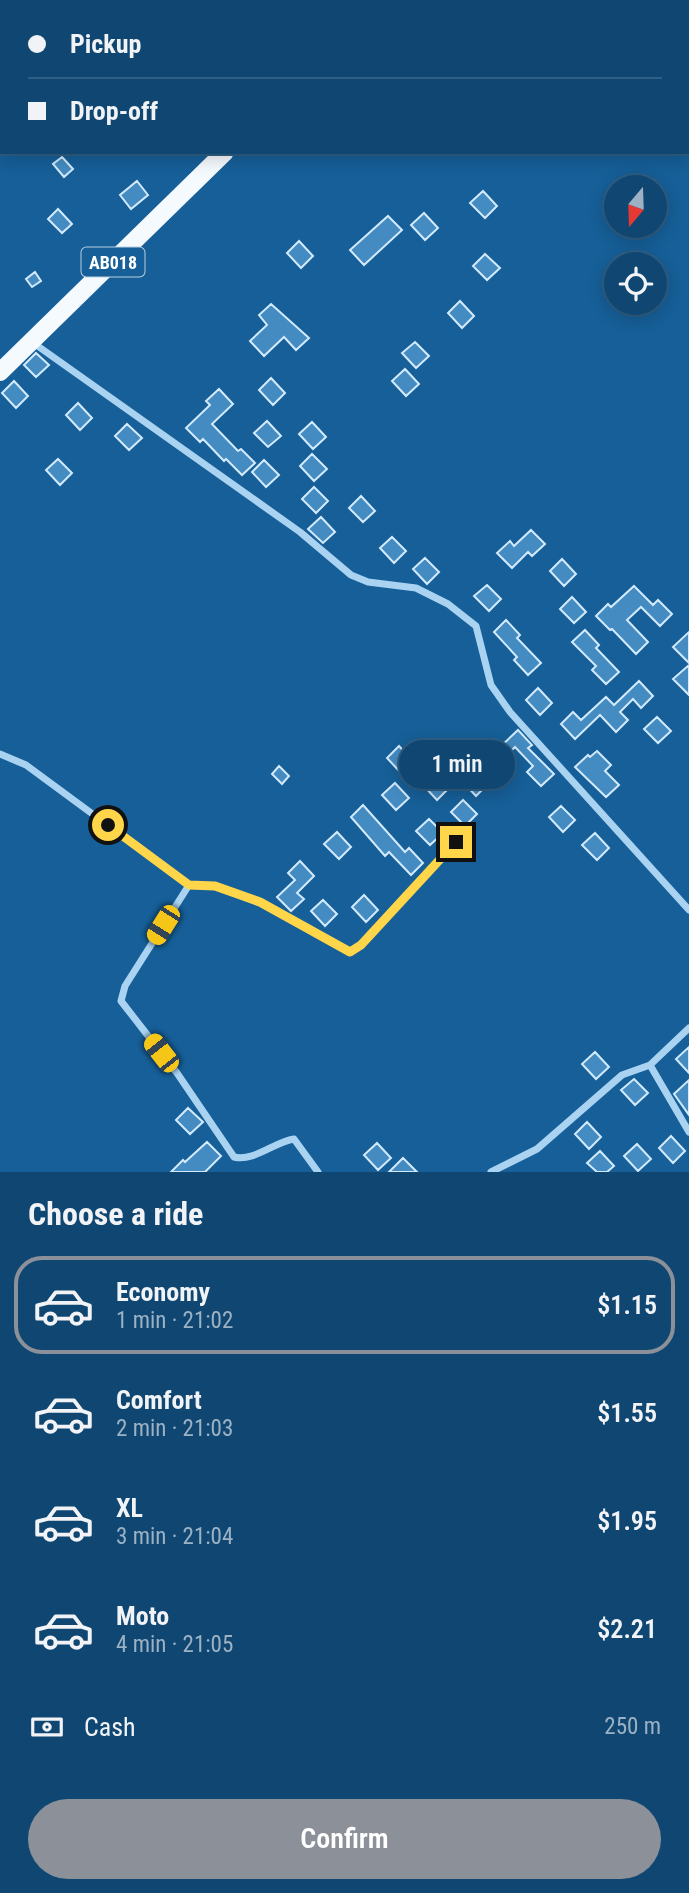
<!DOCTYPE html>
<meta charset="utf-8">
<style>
:root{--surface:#104772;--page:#194e77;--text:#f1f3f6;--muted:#9cb2c4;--line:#305f84;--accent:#8c9099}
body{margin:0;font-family:"Roboto Condensed",sans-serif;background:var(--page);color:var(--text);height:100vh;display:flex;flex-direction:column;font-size:26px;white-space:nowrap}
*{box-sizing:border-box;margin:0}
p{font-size:23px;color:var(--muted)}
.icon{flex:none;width:38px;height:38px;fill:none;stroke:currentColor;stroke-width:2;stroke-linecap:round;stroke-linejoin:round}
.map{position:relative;height:1172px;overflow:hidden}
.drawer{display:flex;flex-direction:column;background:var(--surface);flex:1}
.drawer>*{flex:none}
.banner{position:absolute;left:0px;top:0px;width:690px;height:154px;box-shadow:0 4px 18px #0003,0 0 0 2px var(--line);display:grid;align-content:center;height:154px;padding:0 28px;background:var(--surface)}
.needle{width:46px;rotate:199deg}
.buttons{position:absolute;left:604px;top:175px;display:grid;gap:14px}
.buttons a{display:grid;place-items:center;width:63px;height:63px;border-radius:50%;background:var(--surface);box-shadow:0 4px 18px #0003,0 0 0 2px var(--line);font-size:35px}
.end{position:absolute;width:32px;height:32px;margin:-16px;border:9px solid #ffd54a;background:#111;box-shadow:0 0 0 4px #111}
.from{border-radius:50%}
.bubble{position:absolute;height:49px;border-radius:24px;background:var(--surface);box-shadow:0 4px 18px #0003,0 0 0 2px var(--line);font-size:23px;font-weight:600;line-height:49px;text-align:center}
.car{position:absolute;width:21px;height:42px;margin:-21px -10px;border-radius:9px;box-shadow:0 0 5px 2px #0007;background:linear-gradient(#f5c518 24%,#345 0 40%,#f5c518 0 76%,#345 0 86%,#f5c518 0)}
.banner b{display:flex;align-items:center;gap:24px;height:66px;font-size:26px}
.banner b+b{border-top:2px solid var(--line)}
.banner i{width:18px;height:18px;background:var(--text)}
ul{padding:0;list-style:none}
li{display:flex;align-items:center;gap:21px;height:98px;margin:0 14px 10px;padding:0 14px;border:4px solid transparent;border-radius:28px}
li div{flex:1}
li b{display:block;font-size:26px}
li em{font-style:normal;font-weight:600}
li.current{border-color:var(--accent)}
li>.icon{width:63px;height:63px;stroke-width:1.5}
h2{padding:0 28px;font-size:32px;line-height:84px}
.pay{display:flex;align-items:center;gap:18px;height:77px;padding:0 28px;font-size:26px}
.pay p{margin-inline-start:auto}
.cta{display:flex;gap:14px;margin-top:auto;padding:14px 28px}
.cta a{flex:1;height:80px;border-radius:42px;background:var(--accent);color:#fff;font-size:28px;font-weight:600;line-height:80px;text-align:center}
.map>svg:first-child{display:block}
</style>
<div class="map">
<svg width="689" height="1172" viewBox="0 0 689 1172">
<rect width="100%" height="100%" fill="#165f98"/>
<path fill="#448bc1" stroke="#d2eafc" stroke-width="2" d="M62 157 73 169 64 177 53 164Z
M137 181 148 195 131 209 120 195Z
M483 191 497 206 485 218 470 203Z
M58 209 72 224 62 233 48 219Z
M424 213 438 228 425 240 411 225Z
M388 216 402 230 364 265 350 250Z
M299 241 313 256 301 268 287 253Z
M485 254 500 268 487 280 473 266Z
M35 272 41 281 32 287 26 279Z
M460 301 474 316 462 328 448 313Z
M271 304 309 338 296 350 284 337 264 356 250 341 267 325 259 315Z
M415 342 429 356 416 368 402 353Z
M36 353 49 365 36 377 24 365Z
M405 369 419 384 406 396 392 381Z
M271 378 285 393 273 405 259 390Z
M14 381 28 396 16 408 2 393Z
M219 389 233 404 212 424 238 451 241 449 255 463 242 475 226 459 224 461 203 439 200 442 186 428 210 405 206 401Z
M78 403 92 418 80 430 66 415Z
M267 421 281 436 268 447 254 433Z
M312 422 326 437 313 449 299 434Z
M127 424 142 438 129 450 115 436Z
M312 454 327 469 314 481 300 466Z
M58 459 72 473 60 485 46 470Z
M264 460 279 475 266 487 252 472Z
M314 487 328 501 316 513 302 499Z
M361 496 375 511 363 522 349 508Z
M321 517 335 532 323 543 308 529Z
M531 530 545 544 532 556 528 552 512 568 497 553 510 541 514 546Z
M392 537 406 551 394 563 380 548Z
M425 558 439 572 427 584 413 569Z
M562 559 576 574 564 586 550 571Z
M487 585 501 599 489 611 474 596Z
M634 586 653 605 658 600 672 614 660 626 641 607 627 620 648 642 636 654 612 629 610 630 596 616 608 604 611 607Z
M572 597 586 612 574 623 560 609Z
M506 620 520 635 517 638 541 663 528 675 514 660 517 657 494 632Z
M585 630 599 645 596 648 619 672 606 684 592 670 596 666 572 642Z
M689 632V663L673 647Z
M689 665V695L673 679Z
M639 681 653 696 641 708 633 699 620 712 628 720 616 732 600 715 575 739 561 724 573 712 581 720 606 697 614 705Z
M538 688 552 703 540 715 526 700Z
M657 717 671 731 658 743 644 729Z
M518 730 532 745 528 748 554 774 541 786 527 772 533 766 515 747 483 778 488 784 476 796 462 781 487 758 481 752 493 740 500 747Z
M399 746 413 761 401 773 387 758Z
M597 751 611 765 605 771 619 785 606 797 575 767 588 755 590 757Z
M279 766 289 776 282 784 272 774Z
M435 774 449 788 437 800 423 785Z
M395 783 409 798 396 810 382 795Z
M463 800 477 814 465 826 451 812Z
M363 805 405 852 409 848 423 863 411 875 389 852 385 856 351 817Z
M561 806 575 820 563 832 549 817Z
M429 819 443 833 430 845 416 831Z
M337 832 351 847 339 859 324 844Z
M595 833 609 848 597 860 582 845Z
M300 861 314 876 297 893 304 899 291 911 277 897 295 880 288 873Z
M364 895 378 910 366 922 352 907Z
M323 900 337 914 325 926 311 911Z
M689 1047V1073L676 1059Z
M595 1052 609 1067 596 1079 582 1064Z
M634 1079 648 1093 635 1105 621 1090Z
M689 1080V1115L674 1094Z
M188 1108 203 1122 190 1134 176 1120Z
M587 1122 601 1137 589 1149 575 1134Z
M671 1136 685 1151 673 1163 659 1148Z
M207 1142 221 1156 205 1172H171L183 1160 185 1162Z
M377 1143 391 1158 378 1170 364 1155Z
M637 1144 651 1159 638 1171 624 1156Z
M600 1151 614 1166 607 1172H597L587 1163Z
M403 1158 417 1172H389Z"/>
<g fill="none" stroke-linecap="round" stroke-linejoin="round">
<path stroke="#aad3f2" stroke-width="7" d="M32 342 300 532 351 575 368 582 416 588 448 604 476 626 491 685 510 712 689 910
M0 754 26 765 189 885 215 886 260 903 350 952 361 945 456 842
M189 885 125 986 121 1001 177 1073 234 1157C254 1162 274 1142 294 1139L318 1172
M650 1065 689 1132
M491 1172 537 1149 622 1075 650 1065 689 1028"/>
<path stroke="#f5faff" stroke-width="18" d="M379 2 381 0
M0 372 225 152"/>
</g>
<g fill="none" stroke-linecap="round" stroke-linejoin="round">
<path stroke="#ffd54a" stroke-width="9" d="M108 825 189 885 215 886 260 902 350 952 361 945 456 842"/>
</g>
<g text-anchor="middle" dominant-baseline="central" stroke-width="7" stroke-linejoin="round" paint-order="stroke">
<rect fill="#165f98" stroke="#b9cfe0" stroke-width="2" x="81.5" y="247.5" width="63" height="29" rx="5"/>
<g font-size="18" font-weight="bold" fill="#fff">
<text x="113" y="262">AB018</text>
</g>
</g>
</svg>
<div class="buttons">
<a><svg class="needle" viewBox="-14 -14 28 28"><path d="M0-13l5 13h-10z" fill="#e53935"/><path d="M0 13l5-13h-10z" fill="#9cb2c4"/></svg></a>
<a><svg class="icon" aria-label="locate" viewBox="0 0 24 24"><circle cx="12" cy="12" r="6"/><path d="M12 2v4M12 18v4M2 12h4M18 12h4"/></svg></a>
</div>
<i class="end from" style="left:108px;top:825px"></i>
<i class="end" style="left:456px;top:842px"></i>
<div class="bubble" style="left:399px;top:740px;width:116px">1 min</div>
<i class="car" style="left:163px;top:925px;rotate:212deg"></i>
<i class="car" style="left:161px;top:1053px;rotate:322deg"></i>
<div class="banner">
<b><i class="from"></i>Pickup</b>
<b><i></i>Drop-off</b>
</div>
</div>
<section class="drawer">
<h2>Choose a ride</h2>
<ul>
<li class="current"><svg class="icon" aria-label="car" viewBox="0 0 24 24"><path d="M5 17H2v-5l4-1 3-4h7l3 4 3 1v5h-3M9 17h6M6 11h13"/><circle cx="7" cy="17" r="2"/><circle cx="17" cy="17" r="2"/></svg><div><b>Economy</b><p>1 min · 21:02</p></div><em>$1.15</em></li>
<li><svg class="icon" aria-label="car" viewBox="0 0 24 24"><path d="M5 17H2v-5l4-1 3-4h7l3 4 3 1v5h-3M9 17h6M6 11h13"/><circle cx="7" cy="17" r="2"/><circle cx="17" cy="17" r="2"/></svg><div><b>Comfort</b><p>2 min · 21:03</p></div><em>$1.55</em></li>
<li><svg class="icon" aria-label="car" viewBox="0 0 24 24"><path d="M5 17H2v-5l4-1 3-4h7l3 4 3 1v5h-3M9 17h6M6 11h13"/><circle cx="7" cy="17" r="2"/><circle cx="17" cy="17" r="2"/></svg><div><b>XL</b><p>3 min · 21:04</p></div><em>$1.95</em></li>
<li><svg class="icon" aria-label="car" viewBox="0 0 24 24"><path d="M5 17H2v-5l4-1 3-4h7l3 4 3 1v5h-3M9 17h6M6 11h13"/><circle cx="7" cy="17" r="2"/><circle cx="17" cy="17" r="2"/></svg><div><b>Moto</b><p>4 min · 21:05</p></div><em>$2.21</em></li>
</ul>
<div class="pay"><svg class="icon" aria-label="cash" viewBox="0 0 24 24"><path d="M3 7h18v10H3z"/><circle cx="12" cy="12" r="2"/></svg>Cash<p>250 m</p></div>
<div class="cta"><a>Confirm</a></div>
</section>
